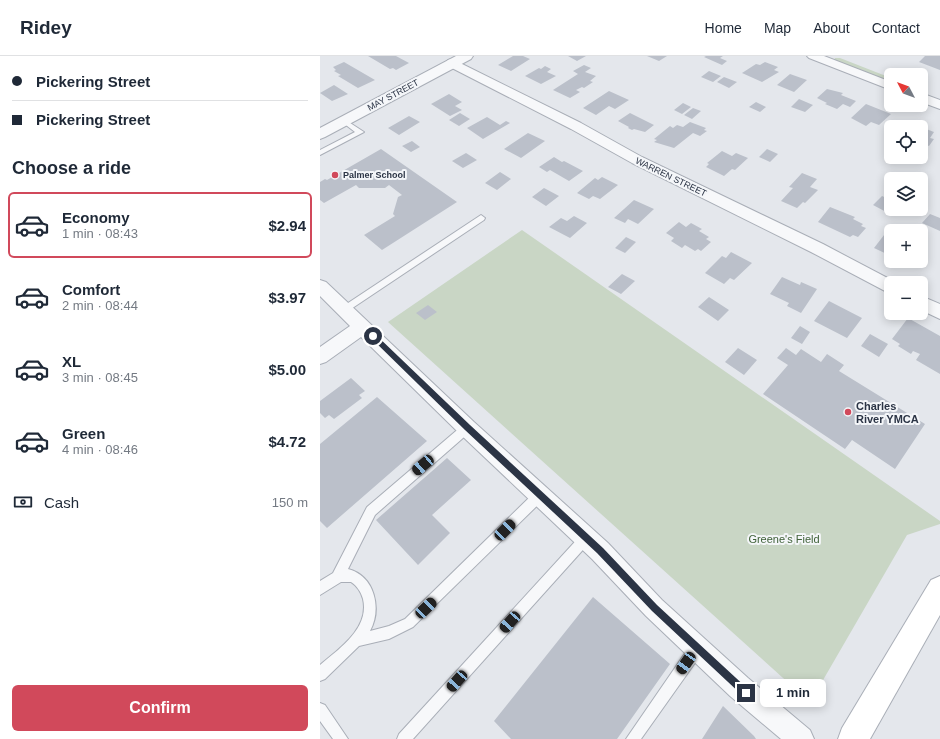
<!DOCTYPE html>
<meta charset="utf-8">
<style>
:root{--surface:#fff;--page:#f6f6f7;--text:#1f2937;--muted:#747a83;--line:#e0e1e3;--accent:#d1495b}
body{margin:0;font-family:Arial,sans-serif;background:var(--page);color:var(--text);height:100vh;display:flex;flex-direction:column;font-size:15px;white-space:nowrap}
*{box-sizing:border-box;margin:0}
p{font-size:13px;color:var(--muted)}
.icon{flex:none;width:22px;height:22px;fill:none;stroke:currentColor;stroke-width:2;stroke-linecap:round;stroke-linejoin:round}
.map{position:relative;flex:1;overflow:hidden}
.details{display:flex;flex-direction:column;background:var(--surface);width:320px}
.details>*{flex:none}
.top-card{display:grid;align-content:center;height:88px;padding:0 12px;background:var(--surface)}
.needle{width:26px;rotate:311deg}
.tools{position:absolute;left:564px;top:12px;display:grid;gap:8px}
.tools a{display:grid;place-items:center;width:44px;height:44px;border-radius:6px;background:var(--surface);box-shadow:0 2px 10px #0003;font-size:20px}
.end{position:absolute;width:18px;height:18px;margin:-9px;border:5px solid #2b3445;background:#fff;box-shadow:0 0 0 2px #fff}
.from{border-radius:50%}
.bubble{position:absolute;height:28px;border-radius:6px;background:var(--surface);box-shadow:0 2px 10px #0003;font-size:13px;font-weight:800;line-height:28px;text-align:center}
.car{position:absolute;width:12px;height:24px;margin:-12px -6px;border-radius:5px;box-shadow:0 0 3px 1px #0007;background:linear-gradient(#222 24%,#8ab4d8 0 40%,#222 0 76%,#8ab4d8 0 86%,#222 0)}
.top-card b{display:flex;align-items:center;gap:14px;height:38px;font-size:15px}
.top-card b+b{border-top:1px solid var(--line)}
.top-card i{width:10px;height:10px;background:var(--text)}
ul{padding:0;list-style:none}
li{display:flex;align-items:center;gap:12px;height:66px;margin:0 8px 6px;padding:0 4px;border:2px solid transparent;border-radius:6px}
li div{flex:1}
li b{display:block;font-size:15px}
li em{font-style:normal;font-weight:800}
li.active{border-color:var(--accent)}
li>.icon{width:36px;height:36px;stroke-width:1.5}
h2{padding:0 12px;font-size:18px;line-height:48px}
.pay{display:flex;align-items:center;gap:10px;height:44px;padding:0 12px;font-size:15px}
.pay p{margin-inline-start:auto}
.primary-button{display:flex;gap:8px;margin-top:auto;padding:8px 12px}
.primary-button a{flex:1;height:46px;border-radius:6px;background:var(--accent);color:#fff;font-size:16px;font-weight:800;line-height:46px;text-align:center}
header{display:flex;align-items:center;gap:24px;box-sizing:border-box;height:56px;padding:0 20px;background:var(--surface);border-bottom:1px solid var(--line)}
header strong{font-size:19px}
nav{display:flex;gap:22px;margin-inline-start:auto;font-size:14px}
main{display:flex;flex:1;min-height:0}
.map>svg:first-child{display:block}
</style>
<header>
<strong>Ridey</strong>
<nav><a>Home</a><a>Map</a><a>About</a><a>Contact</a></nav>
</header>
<main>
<section class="details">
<div class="top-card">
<b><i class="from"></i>Pickering Street</b>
<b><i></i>Pickering Street</b>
</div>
<h2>Choose a ride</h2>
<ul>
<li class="active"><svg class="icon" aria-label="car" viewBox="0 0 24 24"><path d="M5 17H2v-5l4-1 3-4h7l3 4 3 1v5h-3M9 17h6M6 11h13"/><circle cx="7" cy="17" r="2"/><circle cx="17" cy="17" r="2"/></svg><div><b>Economy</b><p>1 min · 08:43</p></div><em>$2.94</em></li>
<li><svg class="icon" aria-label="car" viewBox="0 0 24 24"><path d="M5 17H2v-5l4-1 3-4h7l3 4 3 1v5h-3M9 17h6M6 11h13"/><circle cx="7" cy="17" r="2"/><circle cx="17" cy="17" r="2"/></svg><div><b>Comfort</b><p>2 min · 08:44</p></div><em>$3.97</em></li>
<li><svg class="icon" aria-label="car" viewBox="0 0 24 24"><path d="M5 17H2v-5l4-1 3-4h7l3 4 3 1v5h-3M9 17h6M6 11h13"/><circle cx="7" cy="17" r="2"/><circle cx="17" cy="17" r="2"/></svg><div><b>XL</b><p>3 min · 08:45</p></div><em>$5.00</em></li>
<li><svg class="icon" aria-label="car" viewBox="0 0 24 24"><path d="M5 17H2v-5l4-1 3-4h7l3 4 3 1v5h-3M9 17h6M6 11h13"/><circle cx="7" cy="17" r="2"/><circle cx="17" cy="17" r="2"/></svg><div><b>Green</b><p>4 min · 08:46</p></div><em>$4.72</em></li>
</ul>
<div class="pay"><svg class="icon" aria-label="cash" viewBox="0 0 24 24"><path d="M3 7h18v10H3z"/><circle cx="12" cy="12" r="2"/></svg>Cash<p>150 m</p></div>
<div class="primary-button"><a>Confirm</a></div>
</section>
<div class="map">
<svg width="620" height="683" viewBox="0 0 620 683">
<rect width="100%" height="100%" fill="#e4e7ec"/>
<path fill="#c9d6c5" d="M515 2H520L571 22V27L514 4Z
M202 174 620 465V468L587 479 499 631C490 637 482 635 473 631L68 266Z"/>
<path fill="#bbc0ca" d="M48 0H76L89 7 76 14 73 12 70 13Z
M193 0H203L210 3 191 15 178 9Z
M248 0H266L257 5Z
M327 0H347L339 5Z
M386 0H403L400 2 407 5 402 9 384 1Z
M605 0H620V14L599 6Z
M24 6 55 24 38 32 18 20 21 19 14 15 16 14 13 11Z
M445 6 458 11 454 14 459 16 442 26 422 17 436 8 440 9Z
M264 9 271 12 265 16 276 20 270 25 273 26 264 32 262 31 256 34 260 36 250 42 233 34 258 18 253 15Z
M225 10 231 13 227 16 236 20 221 28 205 20 219 12 221 13Z
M389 15 401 20 393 26 381 21Z
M470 18 487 24 474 36 457 29Z
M404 21 417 26 409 32 397 26Z
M14 29 28 38 12 45 0 37Z
M507 33 523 37 521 39 536 45 530 51 523 48 517 53 505 48 507 47 497 42Z
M289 35 309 44 295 53 289 50 276 59 263 52Z
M129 38 142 46 135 50 142 54 130 60 111 48Z
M479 43 493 49 485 56 471 51Z
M436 46 446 51 440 56 429 51Z
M363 47 371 51 362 58 354 54Z
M546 48 571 58 559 69 551 66 546 70 531 62Z
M373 52 381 55 372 63 364 59Z
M140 57 150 63 139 70 129 64Z
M310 57 334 69 325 76 314 73 312 74 308 72 309 71 298 65Z
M89 60 100 66 79 79 68 72Z
M167 61 180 69 186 65 190 67 163 83 147 72Z
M370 66 386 72 384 74 387 75 380 80 373 77 354 92 334 86 337 84 334 83 350 70 353 72 357 69 363 71Z
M601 71 614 76 610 82 614 83 609 90 606 89 602 94Z
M208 77 225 85 201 102 184 93Z
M92 85 100 91 91 96 82 90Z
M61 93 137 146 62 194 44 179 75 160 73 158 78 141 82 139 69 129 65 132H39L36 129 4 147 0 144V126L5 123 7 124Z
M447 93 458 98 450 106 439 101Z
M402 95 412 100 416 97 428 102 415 114 412 113 404 120 386 111 389 108 387 107Z
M146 97 157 104 143 112 132 105Z
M234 101 242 106 244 105 263 115 249 125 230 114 227 116 219 111Z
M180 116 191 123 177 134 165 127Z
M482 117 497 123 490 131 498 134 485 147 483 146 477 152 461 145 473 132 469 131Z
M282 121 298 129 280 143 273 140 269 143 257 137 275 122 278 124Z
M224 132 239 140 226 150 212 141Z
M562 140 571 144V153H575L570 158 553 149Z
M314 144 334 153 318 168 308 163 305 167 294 162Z
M510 151 535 161 533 163 543 168 541 170 546 172 538 181 533 179 530 181 498 166Z
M610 158 620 162V175L602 167Z
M254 160 267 167 250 182 229 171 241 162 247 165Z
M359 166 366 171 371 167 382 173 379 175 389 181 386 183 391 186 381 195 378 193 375 195 365 189 362 192 351 185 354 182 346 177Z
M571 170 582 175H571V200L554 192Z
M306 181 316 186 305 197 295 192Z
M411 196 432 207 414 224 410 222 404 228 385 217 402 200 406 202Z
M302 218 315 225 301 238 288 231Z
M462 221 480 229 481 226 497 233 481 257 467 250 469 247 450 238Z
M389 241 409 254 398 265 378 251Z
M509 245 542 262 527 282 494 265Z
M108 249 117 256 105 264 96 257Z
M588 262 620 280V318L596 304 600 298 593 295 591 298 578 290 580 288 572 283Z
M480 270 490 276 482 288 471 282Z
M550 278 568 288 559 301 541 290Z
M418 292 437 304 424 319 405 306Z
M466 292 476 299 481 293 501 306 507 298 524 309 519 315 605 368 575 413 532 384 525 393 443 338 468 309 457 302Z
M31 322 45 335 39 339 42 342 14 363 9 359 5 362 0 357V345Z
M57 341 107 385 7 472 0 465V388Z
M127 402 151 424 112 459 130 477 98 509 56 464Z
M273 541 350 608 297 683H191L174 665Z
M403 650 434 680 436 683H382Z"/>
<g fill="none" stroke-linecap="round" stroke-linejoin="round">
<g stroke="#a9aeb7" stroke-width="2">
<path id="service" d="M24 63 44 76 0 99V94L35 76 22 66 21 65Z
M161 159 165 162 164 164 28 255H22L20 253 22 251Z
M147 367 151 369 152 372 151 375 55 459 28 513C55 520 62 553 50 575L69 570 85 563 216 435 220 434 224 435 226 439 224 443 93 571 69 583 39 590 5 623 0 625V609C19 593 50 572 43 543 41 536 37 530 31 526H21L0 539V525L13 517 47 451 143 369Z
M266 476 270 478 272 482 270 486 93 683H77L79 678 262 478Z
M377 586 382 587 383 592 382 597 321 683H306L372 587Z
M0 647 5 649 28 683H13L0 665Z"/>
</g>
<g stroke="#a9aeb7" stroke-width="2">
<path id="minor" d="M487 0H504L571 26V34L489 2Z
M132 3 261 67 322 101 503 188 577 227H571V237L565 235 491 196 312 107 251 73 128 10 126 7 128 4Z
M601 37 620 44V53L601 46Z
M0 224 6 226 154 366 288 487 342 544 428 622 490 674 494 683H461L410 640 326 560 272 503 140 378 41 281 6 306 0 308V291L30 270 0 240Z
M601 240 620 248V263L601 254Z"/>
</g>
<g stroke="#a9aeb7" stroke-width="2">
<path id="tertiary" d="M136 0H153L151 3 5 81 0 83V72Z"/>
</g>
<g stroke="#a9aeb7" stroke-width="2">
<path id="secondary" d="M620 520V559L550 683H518L522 672 611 524Z"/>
</g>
<use href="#service" fill="#f7f8fa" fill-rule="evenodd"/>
<use href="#minor" fill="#f7f8fa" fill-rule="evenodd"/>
<use href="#tertiary" fill="#f7f8fa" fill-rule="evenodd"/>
<use href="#secondary" fill="#fff" fill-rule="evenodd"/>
</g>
<path fill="#2b3445" d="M51 278H55L150 369 283 492 337 549 429 634 430 637 429 640 426 641 423 640 332 555 277 497 145 374 51 282Z"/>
<g fill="#d1495b" stroke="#f4f6f9" stroke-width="1.5">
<circle cx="15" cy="119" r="4"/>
<circle cx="528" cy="356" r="4"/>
</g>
<g text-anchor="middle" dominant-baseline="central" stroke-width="4" stroke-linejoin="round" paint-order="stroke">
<g font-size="9" fill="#2b3445" stroke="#f4f6f9">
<text transform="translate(73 39) rotate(-28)">MAY STREET</text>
<text transform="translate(351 121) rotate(26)">WARREN STREET</text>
</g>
<g font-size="9" font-weight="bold" fill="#2b3445" stroke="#f4f6f9" text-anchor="start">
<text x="23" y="119">Palmer School</text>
</g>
<g font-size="11" font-weight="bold" fill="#2b3445" stroke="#f4f6f9" text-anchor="start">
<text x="536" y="350">Charles<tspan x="536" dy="13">River YMCA</tspan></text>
</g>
<g font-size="11" fill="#3f6138" stroke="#f4f6f9">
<text x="464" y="483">Greene's Field</text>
</g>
</g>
</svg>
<div class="tools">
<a><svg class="needle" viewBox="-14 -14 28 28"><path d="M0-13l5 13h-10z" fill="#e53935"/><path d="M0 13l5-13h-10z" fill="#747a83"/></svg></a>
<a><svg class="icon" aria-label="locate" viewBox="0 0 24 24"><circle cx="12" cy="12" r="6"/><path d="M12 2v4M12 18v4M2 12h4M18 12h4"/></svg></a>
<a><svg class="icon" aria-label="layers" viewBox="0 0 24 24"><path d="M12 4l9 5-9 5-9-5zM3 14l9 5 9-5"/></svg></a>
<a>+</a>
<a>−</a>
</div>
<i class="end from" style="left:53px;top:280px"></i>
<i class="end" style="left:426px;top:637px"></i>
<div class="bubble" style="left:440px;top:623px;width:66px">1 min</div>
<i class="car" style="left:103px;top:409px;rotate:229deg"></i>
<i class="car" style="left:185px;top:474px;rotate:45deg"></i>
<i class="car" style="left:106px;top:552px;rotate:46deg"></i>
<i class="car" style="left:190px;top:566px;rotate:222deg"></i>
<i class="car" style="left:366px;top:607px;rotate:215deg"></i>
<i class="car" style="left:137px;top:625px;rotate:222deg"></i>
</div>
</main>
